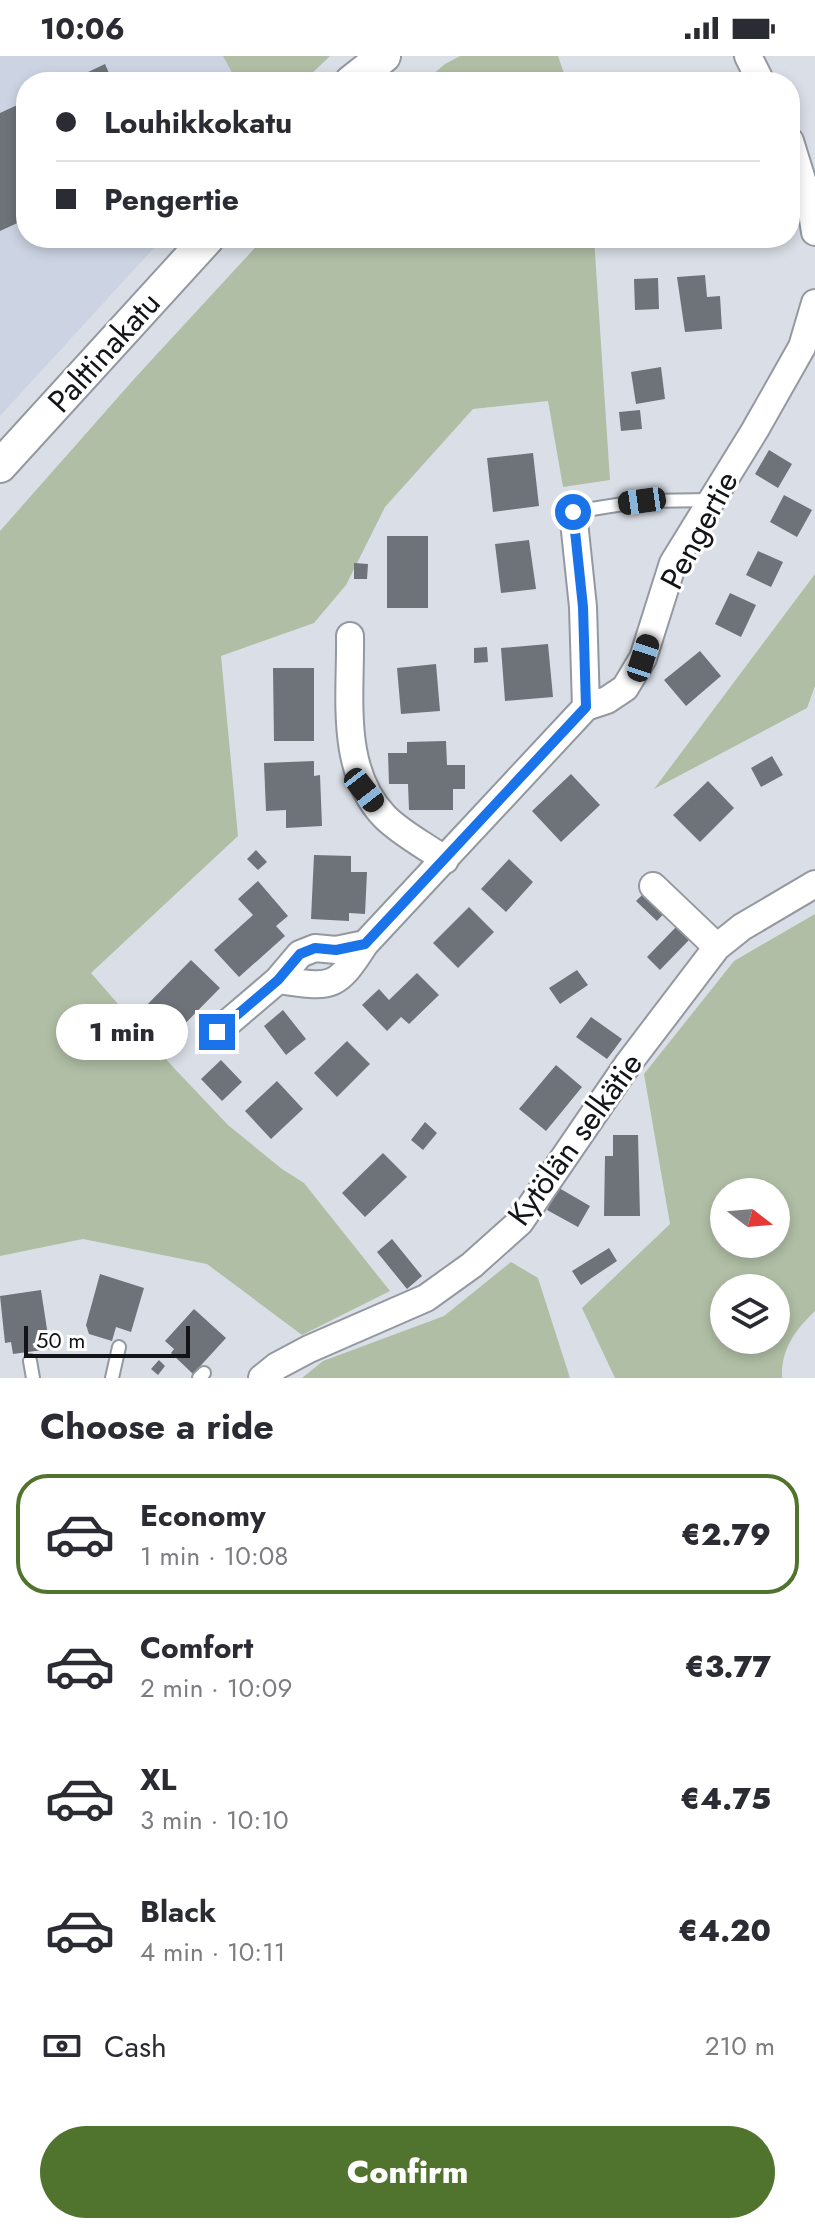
<!DOCTYPE html>
<meta charset="utf-8">
<style>
:root{--surface:#fff;--page:#f2f2f3;--text:#2b2b33;--muted:#7c7c81;--line:#e1e1e2;--accent:#50742d}
body{margin:0;font-family:Jost,sans-serif;background:var(--page);color:var(--text);height:100vh;display:flex;flex-direction:column;font-size:30px;white-space:nowrap}
*{box-sizing:border-box;margin:0}
p{font-size:26px;color:var(--muted)}
.icon{flex:none;width:44px;height:44px;fill:none;stroke:currentColor;stroke-width:2;stroke-linecap:round;stroke-linejoin:round}
.map{position:relative;height:1322px;overflow:hidden}
.sheet{display:flex;flex-direction:column;background:var(--surface);flex:1}
.sheet>*{flex:none}
.top-card{position:absolute;left:16px;top:16px;width:784px;height:176px;border-radius:32px;box-shadow:0 4px 12px #0003;display:grid;align-content:center;height:176px;padding:0 40px;background:var(--surface)}
.needle{width:52px;rotate:106deg}
.tools{position:absolute;left:710px;top:1122px;display:grid;gap:16px}
.tools a{display:grid;place-items:center;width:80px;height:80px;border-radius:50%;background:var(--surface);box-shadow:0 4px 12px #0003;font-size:40px}
.scale{position:absolute;left:24px;bottom:20px;width:166px;box-sizing:border-box;padding-left:8px;border:4px solid #121417;border-top:0;font-size:22px;line-height:28px;white-space:nowrap;color:#121417;-webkit-text-stroke:6px #fff;paint-order:stroke}
.end{position:absolute;width:36px;height:36px;margin:-18px;border:10px solid #1a73e8;background:#fff;box-shadow:0 0 0 4px #fff}
.from{border-radius:50%}
.bubble{position:absolute;height:56px;border-radius:28px;background:var(--surface);box-shadow:0 4px 12px #0003;font-size:26px;font-weight:800;line-height:56px;text-align:center}
.car{position:absolute;width:24px;height:48px;margin:-24px -12px;border-radius:10px;box-shadow:0 0 6px 2px #0007;background:linear-gradient(#222 24%,#8ab4d8 0 40%,#222 0 76%,#8ab4d8 0 86%,#222 0)}
.top-card b{display:flex;align-items:center;gap:28px;height:76px;font-size:30px}
.top-card b+b{border-top:2px solid var(--line)}
.top-card i{width:20px;height:20px;background:var(--text)}
ul{padding:0;list-style:none}
li{display:flex;align-items:center;gap:24px;height:120px;margin:0 16px 12px;padding:0 24px;border:4px solid transparent;border-radius:32px}
li div{flex:1}
li b{display:block;font-size:30px}
li em{font-style:normal;font-weight:800}
li.active{border-color:var(--accent)}
li>.icon{width:72px;height:72px;stroke-width:1.5}
h2{padding:0 40px;font-size:36px;line-height:96px}
.pay{display:flex;align-items:center;gap:20px;height:88px;padding:0 40px;font-size:30px}
.pay p{margin-inline-start:auto}
.action{display:flex;gap:16px;margin-top:auto;padding:16px 40px}
.action a{flex:1;height:92px;border-radius:48px;background:var(--accent);color:#fff;font-size:32px;font-weight:800;line-height:92px;text-align:center}
.status{display:flex;justify-content:space-between;align-items:center;height:56px;padding:0 40px;background:var(--surface);direction:ltr}
.status svg{height:22px;fill:currentColor}
.map>svg:first-child{display:block}
</style>
<div class="status"><b>10:06</b><svg viewBox="0 0 49 12"><path d="M0 12V9h3v3zM5 12V6h3v6zM10 12V3h3v9zM15 12V0h3v12zM26 1h20v11H26zM47 4h2v5h-2z"/></svg></div>
<div class="map">
<svg width="815" height="1322" viewBox="0 0 815 1322">
<rect width="100%" height="100%" fill="#dadfe7"/>
<path fill="#ccd4e3" d="M0 0H223L237 26H26V182H163L0 360Z"/>
<path fill="#b0bea5" fill-rule="evenodd" d="M223 0H330L303 26H237Z
M460 0H558L567 26H424L445 8Z
M264 182H594L610 424 563 431 548 345 473 353 385 451 346 529 314 567 221 600 238 780 91 917 173 1011 228 1069 282 1113 304 1127 390 1235 302 1279 207 1208 83 1183 0 1200V475L135 322Z
M815 518V630L807 652 654 733Z
M815 858V1255C795 1274 781 1293 782 1322H615L582 1252 670 1168 644 1018 734 905ZM724 1136H776V1188H724ZM724 1232H776V1284H724Z
M511 1206 538 1222 570 1322H302L323 1305 444 1260Z"/>
<path fill="#6e7279" d="M105 8 113 26H67Z
M26 45V163L0 175V57Z
M705 219 707 241 720 240 722 273 685 276 677 221Z
M658 222 659 253 635 254 634 223Z
M661 311 665 343 636 348 631 316Z
M640 354 642 373 621 375 619 356Z
M769 394 792 408 778 432 755 418Z
M533 397 539 450 493 456 487 402Z
M784 439 812 454 797 481 770 466Z
M387 480H428V552H387Z
M529 484 536 533 501 537 495 488Z
M758 495 783 506 771 531 746 519Z
M354 507 368 508 367 523H354Z
M730 537 756 549 741 581 715 568Z
M548 588 553 641 505 645 501 592Z
M487 591 488 606 474 607V592Z
M700 595 721 620 686 650 664 624Z
M436 608 440 655 401 658 397 612Z
M273 612H314V685H274Z
M446 685 447 709H465V733H453V754H409L408 728H389L388 697H407V686Z
M772 700 783 719 761 731 751 712Z
M314 705V720L320 719 322 770 286 772V754L266 755 264 707Z
M571 718 600 749 561 786 532 755Z
M708 725 734 752 700 786 673 759Z
M256 794 267 806 258 814 247 803Z
M314 799 351 800V816H367L365 858 349 857V865L311 863Z
M509 803 533 826 506 856 481 833Z
M258 825 288 860 276 870 285 880 239 921 214 894 253 859 238 843Z
M645 836 666 855 657 865 636 845Z
M469 851 494 876 458 912 433 887Z
M676 871 689 884 660 914 647 901Z
M191 904 220 932 169 984 140 956Z
M577 914 588 929 560 948 549 932Z
M417 917 439 939 409 968 401 961 387 975 362 949 379 933 389 944Z
M283 954 306 983 286 999 264 970Z
M591 961 622 983 607 1003 576 981Z
M347 985 370 1008 337 1041 314 1017Z
M221 1004 242 1026 222 1045 201 1023Z
M556 1009 582 1031 546 1075 519 1053Z
M277 1025 303 1053 271 1083 245 1055Z
M425 1066 437 1077 423 1094 411 1084Z
M613 1079H638L640 1160H604L605 1100H613Z
M383 1097 407 1121 365 1161 342 1137Z
M559 1132 590 1150 578 1171 547 1154Z
M392 1183 422 1220 407 1233 377 1196Z
M609 1192 617 1205 581 1229 572 1215Z
M100 1218 144 1232 131 1276 116 1271 112 1285 89 1278 86 1269Z
M41 1234 50 1293 13 1298 11 1286 5 1287 0 1240Z
M194 1253 226 1282 193 1318 171 1297 174 1293 165 1285Z
M159 1304 165 1310 158 1319 151 1313Z"/>
<g fill="none" stroke-linecap="round" stroke-linejoin="round">
<g stroke="#9498a0" stroke-width="16">
<path id="service" d="M573 456 642 445 712 444
M30 1305 33 1322
M112 1322 119 1291
M199 1322 204 1317"/>
</g>
<g stroke="#9498a0" stroke-width="30">
<path id="minor" d="M748 0 761 26
M790 85 812 156 815 176
M573 456 583 551 586 651
M350 580C351 640 339 714 385 761 402 778 426 790 445 804
M653 830 717 891
M278 924C331 931 335 935 365 888L586 651 607 644 625 632 643 602 673 507 755 374 802 291 815 247
M217 976 278 924 300 898 315 892 336 894 365 888
M262 1322 277 1310 309 1293 426 1242 472 1209 520 1166 628 1008 717 891 742 871 815 828"/>
</g>
<g stroke="#9498a0" stroke-width="36">
<path id="tertiary" d="M351 26 384 0
M0 410 208 182"/>
</g>
<use href="#service" stroke="#fff" stroke-width="12"/>
<use href="#minor" stroke="#fff" stroke-width="26"/>
<use href="#tertiary" stroke="#fff" stroke-width="32"/>
</g>
<g fill="none" stroke-linecap="round" stroke-linejoin="round">
<path stroke="#1a73e8" stroke-width="10" d="M217 976 278 924 300 898 315 892 336 894 365 888 586 651 583 551 573 456"/>
</g>
<g text-anchor="middle" dominant-baseline="central" stroke-width="6" stroke-linejoin="round" paint-order="stroke">
<g font-size="32" fill="#121417" stroke="#fff">
<text transform="translate(104 296) rotate(-48)">Palttinakatu</text>
<text transform="translate(699 474) rotate(-62)">Pengertie</text>
<text transform="translate(575 1083) rotate(-54)">Kytölän selkätie</text>
</g>
</g>
</svg>
<div class="tools">
<a><svg class="needle" viewBox="-14 -14 28 28"><path d="M0-13l5 13h-10z" fill="#e53935"/><path d="M0 13l5-13h-10z" fill="#7c7c81"/></svg></a>
<a><svg class="icon" aria-label="layers" viewBox="0 0 24 24"><path d="M12 4l9 5-9 5-9-5zM3 14l9 5 9-5"/></svg></a>
</div>
<div class="scale">50 m</div>
<i class="end from" style="left:573px;top:456px"></i>
<i class="end" style="left:217px;top:976px"></i>
<div class="bubble" style="left:56px;top:948px;width:132px">1 min</div>
<i class="car" style="left:642px;top:445px;rotate:262deg"></i>
<i class="car" style="left:643px;top:602px;rotate:18deg"></i>
<i class="car" style="left:364px;top:734px;rotate:142deg"></i>
<div class="top-card">
<b><i class="from"></i>Louhikkokatu</b>
<b><i></i>Pengertie</b>
</div>
</div>
<section class="sheet">
<h2>Choose a ride</h2>
<ul>
<li class="active"><svg class="icon" aria-label="car" viewBox="0 0 24 24"><path d="M5 17H2v-5l4-1 3-4h7l3 4 3 1v5h-3M9 17h6M6 11h13"/><circle cx="7" cy="17" r="2"/><circle cx="17" cy="17" r="2"/></svg><div><b>Economy</b><p>1 min · 10:08</p></div><em>€2.79</em></li>
<li><svg class="icon" aria-label="car" viewBox="0 0 24 24"><path d="M5 17H2v-5l4-1 3-4h7l3 4 3 1v5h-3M9 17h6M6 11h13"/><circle cx="7" cy="17" r="2"/><circle cx="17" cy="17" r="2"/></svg><div><b>Comfort</b><p>2 min · 10:09</p></div><em>€3.77</em></li>
<li><svg class="icon" aria-label="car" viewBox="0 0 24 24"><path d="M5 17H2v-5l4-1 3-4h7l3 4 3 1v5h-3M9 17h6M6 11h13"/><circle cx="7" cy="17" r="2"/><circle cx="17" cy="17" r="2"/></svg><div><b>XL</b><p>3 min · 10:10</p></div><em>€4.75</em></li>
<li><svg class="icon" aria-label="car" viewBox="0 0 24 24"><path d="M5 17H2v-5l4-1 3-4h7l3 4 3 1v5h-3M9 17h6M6 11h13"/><circle cx="7" cy="17" r="2"/><circle cx="17" cy="17" r="2"/></svg><div><b>Black</b><p>4 min · 10:11</p></div><em>€4.20</em></li>
</ul>
<div class="pay"><svg class="icon" aria-label="cash" viewBox="0 0 24 24"><path d="M3 7h18v10H3z"/><circle cx="12" cy="12" r="2"/></svg>Cash<p>210 m</p></div>
<div class="action"><a>Confirm</a></div>
</section>
